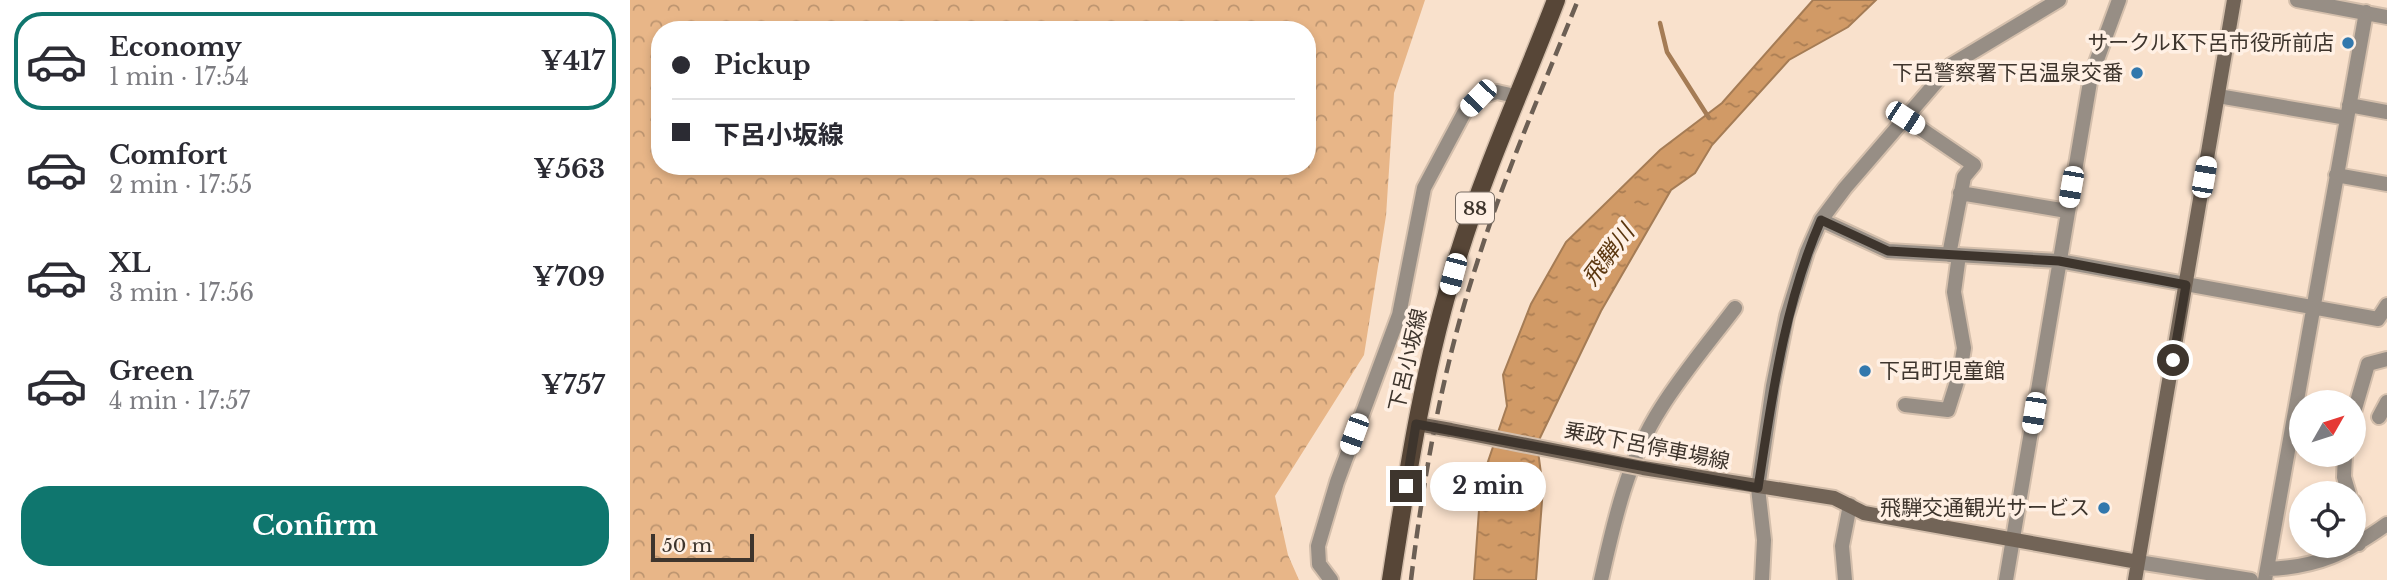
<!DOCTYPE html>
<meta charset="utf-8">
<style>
:root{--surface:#fff;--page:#f7f7f7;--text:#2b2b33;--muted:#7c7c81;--line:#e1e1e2;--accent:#0f766e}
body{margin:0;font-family:"Libre Baskerville","Noto Sans JP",serif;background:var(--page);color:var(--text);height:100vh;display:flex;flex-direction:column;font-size:26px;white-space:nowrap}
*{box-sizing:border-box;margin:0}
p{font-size:23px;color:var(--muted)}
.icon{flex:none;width:38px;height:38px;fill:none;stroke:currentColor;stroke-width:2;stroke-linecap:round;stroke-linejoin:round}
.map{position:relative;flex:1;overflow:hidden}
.sheet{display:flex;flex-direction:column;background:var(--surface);width:630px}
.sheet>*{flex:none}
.guide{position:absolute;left:21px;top:21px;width:665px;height:154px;border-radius:28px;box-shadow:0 4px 10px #0003;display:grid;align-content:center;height:154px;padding:0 21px;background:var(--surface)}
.needle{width:46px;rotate:51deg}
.fabs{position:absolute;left:1659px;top:390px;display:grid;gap:14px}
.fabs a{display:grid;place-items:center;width:77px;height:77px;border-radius:50%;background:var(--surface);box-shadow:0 4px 10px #0003;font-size:35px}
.scale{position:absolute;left:21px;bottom:18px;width:103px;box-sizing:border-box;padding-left:7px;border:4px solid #3e352d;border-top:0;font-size:19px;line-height:24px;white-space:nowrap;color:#3e352d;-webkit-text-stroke:5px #fff0e4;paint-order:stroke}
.end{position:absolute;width:32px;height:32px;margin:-16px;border:9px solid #3e352d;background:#fff;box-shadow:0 0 0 4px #fff}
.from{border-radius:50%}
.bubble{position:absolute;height:49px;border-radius:24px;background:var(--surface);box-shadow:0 4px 10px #0003;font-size:23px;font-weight:700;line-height:49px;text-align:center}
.car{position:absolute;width:21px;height:42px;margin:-21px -10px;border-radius:9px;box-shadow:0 0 5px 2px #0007;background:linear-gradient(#fff 24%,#345 0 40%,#fff 0 76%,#345 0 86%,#fff 0)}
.guide b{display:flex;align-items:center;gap:24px;height:66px;font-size:26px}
.guide b+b{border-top:2px solid var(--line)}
.guide i{width:18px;height:18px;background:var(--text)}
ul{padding:12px 0 0;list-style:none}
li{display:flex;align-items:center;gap:21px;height:98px;margin:0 14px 10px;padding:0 7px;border:4px solid transparent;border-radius:28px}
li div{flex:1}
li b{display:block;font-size:26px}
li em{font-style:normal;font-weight:700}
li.on{border-color:var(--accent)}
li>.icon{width:63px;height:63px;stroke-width:1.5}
.cta{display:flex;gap:14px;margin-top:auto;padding:14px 21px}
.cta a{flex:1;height:80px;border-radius:28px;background:var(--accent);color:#fff;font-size:28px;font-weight:700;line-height:80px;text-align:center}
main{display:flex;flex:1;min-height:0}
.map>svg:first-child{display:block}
</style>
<main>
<section class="sheet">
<ul>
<li class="on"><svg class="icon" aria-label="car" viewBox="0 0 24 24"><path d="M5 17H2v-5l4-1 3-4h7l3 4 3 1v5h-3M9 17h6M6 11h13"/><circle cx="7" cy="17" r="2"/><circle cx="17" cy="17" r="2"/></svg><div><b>Economy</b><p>1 min · 17:54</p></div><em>¥417</em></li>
<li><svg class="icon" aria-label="car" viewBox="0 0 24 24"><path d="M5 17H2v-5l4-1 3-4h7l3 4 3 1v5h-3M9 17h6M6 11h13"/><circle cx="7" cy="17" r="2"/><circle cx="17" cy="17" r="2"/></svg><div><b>Comfort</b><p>2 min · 17:55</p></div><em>¥563</em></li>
<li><svg class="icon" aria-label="car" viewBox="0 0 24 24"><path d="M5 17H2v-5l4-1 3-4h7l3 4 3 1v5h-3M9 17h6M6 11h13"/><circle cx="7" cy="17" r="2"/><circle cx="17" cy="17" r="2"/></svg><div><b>XL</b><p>3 min · 17:56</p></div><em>¥709</em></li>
<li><svg class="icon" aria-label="car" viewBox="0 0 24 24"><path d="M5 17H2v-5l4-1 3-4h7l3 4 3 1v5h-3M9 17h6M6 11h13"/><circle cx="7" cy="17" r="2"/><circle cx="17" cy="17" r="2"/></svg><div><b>Green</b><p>4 min · 17:57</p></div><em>¥757</em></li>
</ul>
<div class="cta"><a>Confirm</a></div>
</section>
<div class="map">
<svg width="1757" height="580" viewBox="0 0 1757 580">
<defs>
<pattern id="forest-crowns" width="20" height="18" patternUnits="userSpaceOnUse" patternTransform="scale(1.75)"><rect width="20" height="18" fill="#e8b688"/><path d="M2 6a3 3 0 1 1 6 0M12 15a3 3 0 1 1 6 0" fill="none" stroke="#bd9570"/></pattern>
<pattern id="water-ripples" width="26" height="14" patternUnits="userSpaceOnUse" patternTransform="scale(1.75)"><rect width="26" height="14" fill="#d19a66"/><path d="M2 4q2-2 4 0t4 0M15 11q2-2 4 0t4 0" fill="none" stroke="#ab7e54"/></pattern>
</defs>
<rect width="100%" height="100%" fill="#f9e1cc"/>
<path fill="url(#forest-crowns)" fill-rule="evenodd" d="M0 0H795L764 93 756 216 734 355 645 496 658 555 669 580H0ZM30 30H677V166H30Z"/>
<path fill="url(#water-ripples)" stroke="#a57c55" stroke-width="2" d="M1183 0H1246L1218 27 1159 60 1082 145 1065 173 1041 190 971 311 907 444 913 488 906 580H844L851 482 877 406 873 375 901 304 936 242 1030 150 1092 103Z"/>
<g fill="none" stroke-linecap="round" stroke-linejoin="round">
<path stroke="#a57c55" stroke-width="4.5" d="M1030 23 1037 52 1079 118"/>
<g stroke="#d4bfac" stroke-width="18">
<path id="street" d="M1667 0 1757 17
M1588 96 1717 118
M1719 105 1757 112
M1275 118 1344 165 1334 177 1319 255
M1706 175 1757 184
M1330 193 1437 211
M1191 220 1258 251 1429 261 1748 319 1757 305
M1275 405 1318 410 1330 372 1334 348 1324 292 1329 255
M1724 412 1738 364 1757 359
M1749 417 1757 402
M1715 455 1714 477 1719 494
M1724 502 1725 537 1729 544
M1508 562 1621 580
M1638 569C1689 567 1716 553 1757 524
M701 580 689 564 688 546 707 482 769 315 794 188 834 113 847 98 867 92 885 96
M971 580C984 521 998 459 1031 408 1053 373 1080 341 1105 308
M1132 580 1134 540 1128 488 1143 386 1157 316 1177 252 1191 220 1215 188 1321 65 1429 0
M1215 580 1212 546 1220 505
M1376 580 1461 76 1489 0
M1635 580 1736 12"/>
</g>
<g stroke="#d4bfac" stroke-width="18">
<path id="secondary" d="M787 424 821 430
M1013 468 1204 498 1234 513 1508 562
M1505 580 1604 0"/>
</g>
<g stroke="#d4bfac" stroke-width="21">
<path id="primary" d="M761 580C778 469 795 360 829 253 856 166 894 84 926 0"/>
</g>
<use href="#street" stroke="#978e85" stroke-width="14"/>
<use href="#secondary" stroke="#726457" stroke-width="14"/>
<use href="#primary" stroke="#574637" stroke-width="18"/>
<path stroke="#6c5f54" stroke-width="4.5" stroke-dasharray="14 7" stroke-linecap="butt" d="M781 580C794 473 813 366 847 263 875 173 913 87 948 0"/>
<g stroke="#d4bfac" stroke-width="18" stroke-linecap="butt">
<path id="secondary-bridge" d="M821 430 1013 468"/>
</g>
<use href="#secondary-bridge" stroke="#726457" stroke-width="14"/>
</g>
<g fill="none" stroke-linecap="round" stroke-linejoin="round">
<path stroke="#3e352d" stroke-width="9" d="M776 486 786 424 1128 488C1142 397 1154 305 1191 220L1258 251 1429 261 1556 285 1543 360"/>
</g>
<g fill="#3278ad" stroke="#fff0e4" stroke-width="2.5">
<circle cx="1718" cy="43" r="7"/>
<circle cx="1507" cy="73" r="7"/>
<circle cx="1235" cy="371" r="7"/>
<circle cx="1474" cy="508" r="7"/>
</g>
<g text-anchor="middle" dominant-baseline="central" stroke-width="7" stroke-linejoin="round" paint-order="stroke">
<rect fill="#fff0e4" stroke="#786d64" stroke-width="2" x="826" y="192.5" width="38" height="31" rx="5"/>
<g font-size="19" font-weight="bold" fill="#3e352d">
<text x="845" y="208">88</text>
</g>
<g font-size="21" fill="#3e352d" stroke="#fff0e4" text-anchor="end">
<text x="1704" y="43">サークルK下呂市役所前店</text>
<text x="1493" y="73">下呂警察署下呂温泉交番</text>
<text x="1249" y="371" text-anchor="start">下呂町児童館</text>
<text x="1460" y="508">飛騨交通観光サービス</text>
</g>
<g font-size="21" fill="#3e352d" stroke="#fff0e4">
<text transform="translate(778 360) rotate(-77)">下呂小坂線</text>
<text transform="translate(1017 446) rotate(11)">乗政下呂停車場線</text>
</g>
<g font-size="23" font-style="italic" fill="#5c370f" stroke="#fff0e4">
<text transform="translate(978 255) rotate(-53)">飛騨川</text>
</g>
</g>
</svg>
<div class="fabs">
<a><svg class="needle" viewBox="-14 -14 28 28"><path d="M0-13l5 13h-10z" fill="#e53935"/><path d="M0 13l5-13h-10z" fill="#7c7c81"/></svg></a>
<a><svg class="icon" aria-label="locate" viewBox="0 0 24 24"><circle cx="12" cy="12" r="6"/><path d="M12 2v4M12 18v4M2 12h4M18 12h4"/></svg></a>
</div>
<div class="scale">50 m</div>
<i class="end from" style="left:1543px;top:360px"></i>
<i class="end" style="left:776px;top:486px"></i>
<div class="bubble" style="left:800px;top:462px;width:116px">2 min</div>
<i class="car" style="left:848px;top:98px;rotate:224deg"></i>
<i class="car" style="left:1275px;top:118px;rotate:123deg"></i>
<i class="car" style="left:1574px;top:177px;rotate:10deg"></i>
<i class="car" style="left:1441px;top:187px;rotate:190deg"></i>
<i class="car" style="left:823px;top:274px;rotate:195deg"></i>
<i class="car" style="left:1404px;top:413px;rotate:189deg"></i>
<i class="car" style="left:724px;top:434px;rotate:200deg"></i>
<div class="guide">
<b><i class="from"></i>Pickup</b>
<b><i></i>下呂小坂線</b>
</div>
</div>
</main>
